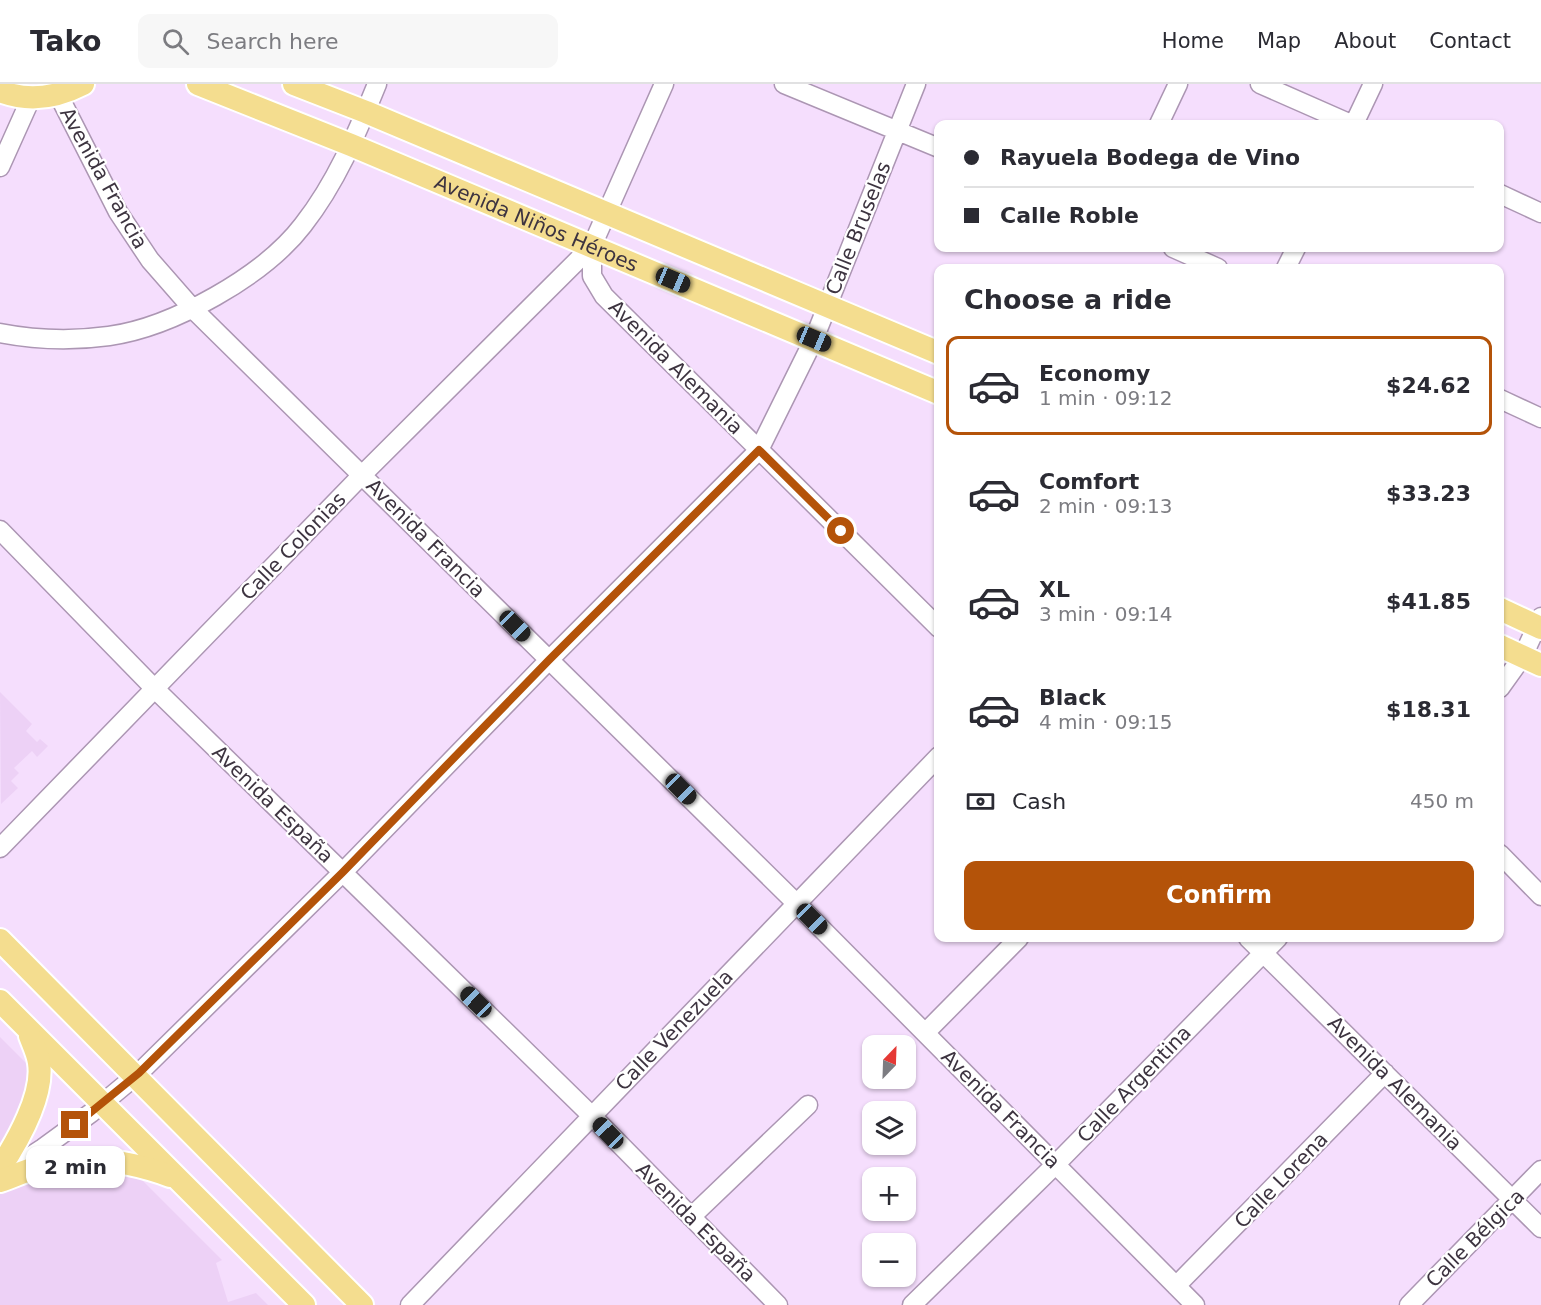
<!DOCTYPE html>
<meta charset="utf-8">
<style>
:root{--surface:#fff;--page:#f7f7f7;--text:#2b2b33;--muted:#7c7c81;--line:#e1e1e2;--accent:#b45309}
body{margin:0;font-family:"DejaVu Sans",sans-serif;background:var(--page);color:var(--text);height:100vh;display:flex;flex-direction:column;font-size:22px;white-space:nowrap}
*{box-sizing:border-box;margin:0}
p{font-size:20px;color:var(--muted)}
.icon{flex:none;width:33px;height:33px;fill:none;stroke:currentColor;stroke-width:2;stroke-linecap:round;stroke-linejoin:round}
.map{position:relative;flex:1;overflow:hidden}
.details{position:absolute;left:934px;top:180px;width:570px;height:678px;display:flex;flex-direction:column;background:var(--surface);border-radius:12px;box-shadow:0 2px 4px #0004}
.details>*{flex:none}
.banner{position:absolute;left:934px;top:36px;width:570px;height:132px;border-radius:12px;box-shadow:0 2px 4px #0004;display:grid;align-content:center;height:132px;padding:0 30px;background:var(--surface)}
.needle{width:39px;rotate:23deg}
.tools{position:absolute;left:862px;top:951px;display:grid;gap:12px}
.tools a{display:grid;place-items:center;width:54px;height:54px;border-radius:12px;background:var(--surface);box-shadow:0 2px 4px #0004;font-size:30px}
.end{position:absolute;width:27px;height:27px;margin:-14px;border:8px solid #b45309;background:#fff;box-shadow:0 0 0 3px #fff}
.from{border-radius:50%}
.bubble{position:absolute;height:42px;border-radius:12px;background:var(--surface);box-shadow:0 2px 4px #0004;font-size:20px;font-weight:700;line-height:42px;text-align:center}
.car{position:absolute;width:18px;height:36px;margin:-18px -9px;border-radius:8px;box-shadow:0 0 4px 2px #0007;background:linear-gradient(#222 24%,#8ab4d8 0 40%,#222 0 76%,#8ab4d8 0 86%,#222 0)}
.banner b{display:flex;align-items:center;gap:21px;height:57px;font-size:22px}
.banner b+b{border-top:2px solid var(--line)}
.banner i{width:15px;height:15px;background:var(--text)}
ul{padding:0;list-style:none}
li{display:flex;align-items:center;gap:18px;height:99px;margin:0 12px 9px;padding:0 18px;border:3px solid transparent;border-radius:12px}
li div{flex:1}
li b{display:block;font-size:22px}
li em{font-style:normal;font-weight:700}
li.current{border-color:var(--accent)}
li>.icon{width:54px;height:54px;stroke-width:1.5}
h2{padding:0 30px;font-size:27px;line-height:72px}
.pay{display:flex;align-items:center;gap:15px;height:66px;padding:0 30px;font-size:22px}
.pay p{margin-inline-start:auto}
.button{display:flex;gap:12px;margin-top:auto;padding:12px 30px}
.button a{flex:1;height:69px;border-radius:12px;background:var(--accent);color:#fff;font-size:24px;font-weight:700;line-height:69px;text-align:center}
header{display:flex;align-items:center;gap:36px;box-sizing:border-box;height:84px;padding:0 30px;background:var(--surface);border-bottom:2px solid var(--line)}
header strong{font-size:28px}
nav{display:flex;gap:33px;margin-inline-start:auto;font-size:21px}
.search{width:420px;height:54px;background:var(--page);display:flex;align-items:center;gap:15px;box-sizing:border-box;padding:0 21px;border-radius:12px;color:var(--muted);font-size:22px}
.map>svg:first-child{display:block}
</style>
<header>
<strong>Tako</strong>
<div class="search"><svg class="icon" aria-label="search" viewBox="0 0 24 24"><circle cx="10" cy="10" r="6"/><path d="M15 15l6 6"/></svg>Search here</div>
<nav><a>Home</a><a>Map</a><a>About</a><a>Contact</a></nav>
</header>
<div class="map">
<svg width="1541" height="1221" viewBox="0 0 1541 1221">
<rect width="100%" height="100%" fill="#f5defd"/>
<path fill="#edd1f6" d="M0 608 32 640 26 647 37 658 40 655 48 662 37 673 32 667 14 684 19 689 11 697 18 704 1 720Z
M0 953 30 983 28 1008 0 1068Z
M104 1085 140 1094 222 1176 216 1179 228 1218 256 1209 268 1221H0V1110L15 1102 60 1087Z"/>
<g fill="none" stroke-linecap="round" stroke-linejoin="round">
<g stroke="#ac96b3" stroke-width="21">
<path id="minor" d="M784 0 939 64
M1260 0 1351 40
M58 10 118 128 150 176 192 224 796 819 1195 1221
M1159 40 1178 0
M1354 40 1373 0
M0 83 31 14
M1500 110 1541 129
M592 162V192L604 212 939 544
M1173 164 1218 184
M1286 184 1296 164
M0 249C36 256 73 257 109 252 173 243 264 192 303 141 336 99 357 49 377 0
M1500 315 1541 334
M0 446 155 605 592 1032 778 1221
M1500 604 1523 572 1541 533
M0 764 362 391 592 162 664 0
M1500 770 1541 812
M1248 854 1541 1144
M925 949 1019 854
M6 1088 43 1064 91 1029 139 989 343 788 549 576 759 366 814 255 916 0
M691 1133 808 1021
M1176 1202 1385 989
M410 1221 939 672
M912 1221 1055 1081 1278 854
M1409 1221 1541 1086"/>
</g>
<g stroke="#fff" stroke-width="26">
<g id="major">
<path id="s1" d="M198 0 351 61 939 309"/>
<path d="M294 0 366 28 939 269"/>
<path d="M0 7C28 18 56 14 83 0"/>
<path d="M1500 525 1541 544"/>
<path d="M1500 562 1541 581"/>
<path d="M0 856 362 1221"/>
<path d="M0 917 304 1221"/>
<path d="M0 1084C17 1058 44 1011 39 979 38 970 33 960 30 952"/>
<path d="M0 1097C13 1093 26 1086 39 1083 84 1070 127 1076 170 1092"/>
</g>
</g>
<use href="#minor" stroke="#fff" stroke-width="18"/>
<use href="#major" stroke="#f4dd8f" stroke-width="22"/>
</g>
<g fill="none" stroke-linecap="round" stroke-linejoin="round">
<path stroke="#b45309" stroke-width="8" d="M75 1041 139 989 343 788 549 576 759 366 841 447"/>
</g>
<g text-anchor="middle" dominant-baseline="central" stroke-width="4.5" stroke-linejoin="round" paint-order="stroke">
<g font-size="20" fill="#3d3440" stroke="#fff">
<text transform="translate(104 94) rotate(61)">Avenida Francia</text>
<text stroke="none"><textPath href="#s1" startOffset="366">Avenida Niños Héroes</textPath></text>
<text transform="translate(858 144) rotate(-68)">Calle Bruselas</text>
<text transform="translate(676 283) rotate(45)">Avenida Alemania</text>
<text transform="translate(426 454) rotate(45)">Avenida Francia</text>
<text transform="translate(293 462) rotate(-46)">Calle Colonias</text>
<text transform="translate(273 720) rotate(44)">Avenida España</text>
<text transform="translate(674 946) rotate(-46)">Calle Venezuela</text>
<text transform="translate(1395 999) rotate(45)">Avenida Alemania</text>
<text transform="translate(1134 1000) rotate(-46)">Calle Argentina</text>
<text transform="translate(1001 1025) rotate(45)">Avenida Francia</text>
<text transform="translate(1281 1096) rotate(-46)">Calle Lorena</text>
<text transform="translate(696 1138) rotate(45)">Avenida España</text>
<text transform="translate(1475 1154) rotate(-45)">Calle Bélgica</text>
</g>
</g>
</svg>
<div class="tools">
<a><svg class="needle" viewBox="-14 -14 28 28"><path d="M0-13l5 13h-10z" fill="#e53935"/><path d="M0 13l5-13h-10z" fill="#7c7c81"/></svg></a>
<a><svg class="icon" aria-label="layers" viewBox="0 0 24 24"><path d="M12 4l9 5-9 5-9-5zM3 14l9 5 9-5"/></svg></a>
<a>+</a>
<a>−</a>
</div>
<i class="end from" style="left:841px;top:447px"></i>
<i class="end" style="left:75px;top:1041px"></i>
<div class="bubble" style="left:26px;top:1062px;width:99px">2 min</div>
<i class="car" style="left:673px;top:196px;rotate:113deg"></i>
<i class="car" style="left:814px;top:255px;rotate:113deg"></i>
<i class="car" style="left:515px;top:542px;rotate:135deg"></i>
<i class="car" style="left:681px;top:705px;rotate:135deg"></i>
<i class="car" style="left:812px;top:835px;rotate:135deg"></i>
<i class="car" style="left:476px;top:918px;rotate:314deg"></i>
<i class="car" style="left:608px;top:1049px;rotate:316deg"></i>
<div class="banner">
<b><i class="from"></i>Rayuela Bodega de Vino</b>
<b><i></i>Calle Roble</b>
</div>
<section class="details">
<h2>Choose a ride</h2>
<ul>
<li class="current"><svg class="icon" aria-label="car" viewBox="0 0 24 24"><path d="M5 17H2v-5l4-1 3-4h7l3 4 3 1v5h-3M9 17h6M6 11h13"/><circle cx="7" cy="17" r="2"/><circle cx="17" cy="17" r="2"/></svg><div><b>Economy</b><p>1 min · 09:12</p></div><em>$24.62</em></li>
<li><svg class="icon" aria-label="car" viewBox="0 0 24 24"><path d="M5 17H2v-5l4-1 3-4h7l3 4 3 1v5h-3M9 17h6M6 11h13"/><circle cx="7" cy="17" r="2"/><circle cx="17" cy="17" r="2"/></svg><div><b>Comfort</b><p>2 min · 09:13</p></div><em>$33.23</em></li>
<li><svg class="icon" aria-label="car" viewBox="0 0 24 24"><path d="M5 17H2v-5l4-1 3-4h7l3 4 3 1v5h-3M9 17h6M6 11h13"/><circle cx="7" cy="17" r="2"/><circle cx="17" cy="17" r="2"/></svg><div><b>XL</b><p>3 min · 09:14</p></div><em>$41.85</em></li>
<li><svg class="icon" aria-label="car" viewBox="0 0 24 24"><path d="M5 17H2v-5l4-1 3-4h7l3 4 3 1v5h-3M9 17h6M6 11h13"/><circle cx="7" cy="17" r="2"/><circle cx="17" cy="17" r="2"/></svg><div><b>Black</b><p>4 min · 09:15</p></div><em>$18.31</em></li>
</ul>
<div class="pay"><svg class="icon" aria-label="cash" viewBox="0 0 24 24"><path d="M3 7h18v10H3z"/><circle cx="12" cy="12" r="2"/></svg>Cash<p>450 m</p></div>
<div class="button"><a>Confirm</a></div>
</section>
</div>
